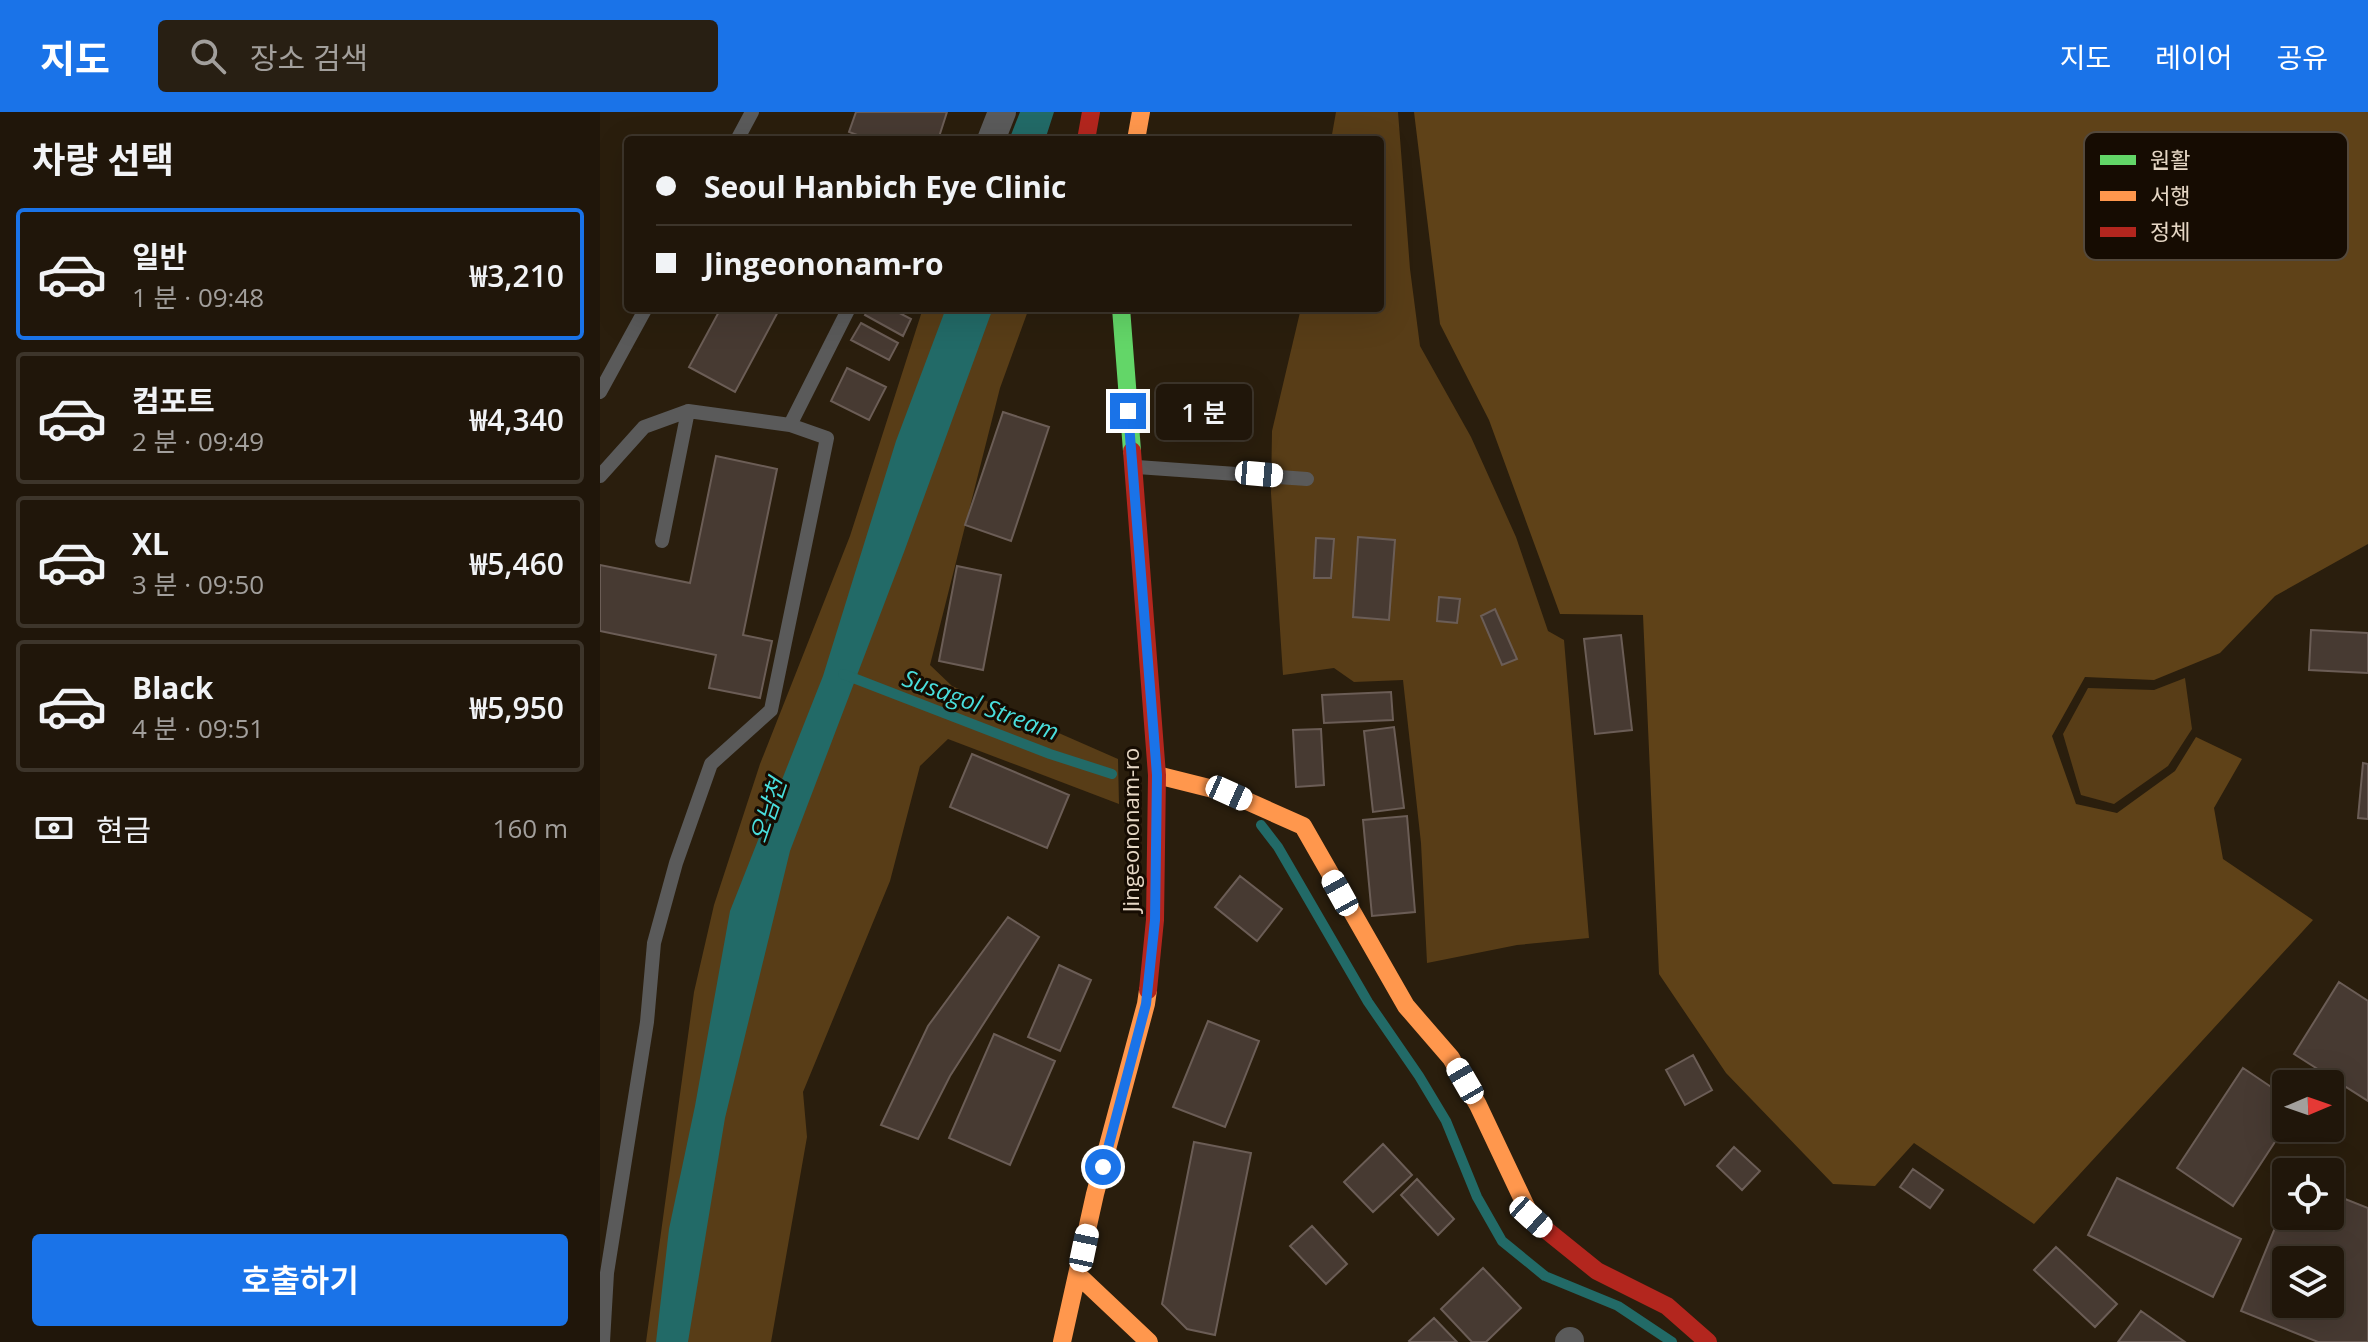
<!DOCTYPE html>
<html lang="ko">
<meta charset="utf-8">
<style>
:root{--surface:#20160a;--page:#281f13;--text:#f1f3f6;--muted:#a29f9c;--line:#3d352b;--accent:#1a73e8}
body{margin:0;font-family:"Open Sans","Noto Sans KR",sans-serif;background:var(--page);color:var(--text);height:100vh;display:flex;flex-direction:column;font-size:30px;white-space:nowrap}
*{box-sizing:border-box;margin:0}
p{font-size:26px;color:var(--muted)}
.icon{flex:none;width:44px;height:44px;fill:none;stroke:currentColor;stroke-width:2;stroke-linecap:round;stroke-linejoin:round}
.map{position:relative;flex:1;overflow:hidden}
.panel{display:flex;flex-direction:column;background:var(--surface);width:600px}
.panel>*{flex:none}
.banner{position:absolute;left:24px;top:24px;width:760px;height:176px;border-radius:8px;box-shadow:0 8px 32px #0002,0 0 0 2px var(--line);display:grid;align-content:center;height:176px;padding:0 32px;background:var(--surface)}
.needle{width:52px;rotate:88deg}
.tools{position:absolute;left:1672px;top:958px;display:grid;gap:16px}
.tools a{display:grid;place-items:center;width:72px;height:72px;border-radius:8px;background:var(--surface);box-shadow:0 8px 32px #0002,0 0 0 2px var(--line);font-size:40px}
.end{position:absolute;width:36px;height:36px;margin:-18px;border:10px solid #1a73e8;background:#fff;box-shadow:0 0 0 4px #fff}
.from{border-radius:50%}
.bubble{position:absolute;height:56px;border-radius:8px;background:var(--surface);box-shadow:0 8px 32px #0002,0 0 0 2px var(--line);font-size:26px;font-weight:600;line-height:56px;text-align:center}
.car{position:absolute;width:24px;height:48px;margin:-24px -12px;border-radius:10px;box-shadow:0 0 6px 2px #0007;background:linear-gradient(#fff 24%,#345 0 40%,#fff 0 76%,#345 0 86%,#fff 0)}
.banner b{display:flex;align-items:center;gap:28px;height:76px;font-size:30px}
.banner b+b{border-top:2px solid var(--line)}
.banner i{width:20px;height:20px;background:var(--text)}
ul{padding:0;list-style:none}
li{display:flex;align-items:center;gap:24px;height:132px;margin:0 16px 12px;padding:0 16px;border:4px solid var(--line);border-radius:8px}
li div{flex:1}
li b{display:block;font-size:30px}
li em{font-style:normal;font-weight:600}
li.active{border-color:var(--accent)}
li>.icon{width:72px;height:72px;stroke-width:1.5}
h2{padding:0 32px;font-size:36px;line-height:96px}
.pay{display:flex;align-items:center;gap:20px;height:88px;padding:0 32px;font-size:30px}
.pay p{margin-inline-start:auto}
.primary-button{display:flex;gap:16px;margin-top:auto;padding:16px 32px}
.primary-button a{flex:1;height:92px;border-radius:8px;background:var(--accent);color:#fff;font-size:32px;font-weight:600;line-height:92px;text-align:center}
header{display:flex;align-items:center;gap:48px;box-sizing:border-box;height:112px;padding:0 40px;background:var(--accent);color:#fff}
header strong{font-size:38px}
nav{display:flex;gap:44px;margin-inline-start:auto;font-size:28px}
.search{width:560px;height:72px;background:var(--page);display:flex;align-items:center;gap:20px;box-sizing:border-box;padding:0 28px;border-radius:8px;color:var(--muted);font-size:30px}
main{display:flex;flex:1;min-height:0}
.map>svg:first-child{display:block}
</style>
<header>
<strong>지도</strong>
<div class="search"><svg class="icon" aria-label="search" viewBox="0 0 24 24"><circle cx="10" cy="10" r="6"/><path d="M15 15l6 6"/></svg>장소 검색</div>
<nav><a>지도</a><a>레이어</a><a>공유</a></nav>
</header>
<main>
<section class="panel">
<h2>차량 선택</h2>
<ul>
<li class="active"><svg class="icon" aria-label="car" viewBox="0 0 24 24"><path d="M5 17H2v-5l4-1 3-4h7l3 4 3 1v5h-3M9 17h6M6 11h13"/><circle cx="7" cy="17" r="2"/><circle cx="17" cy="17" r="2"/></svg><div><b>일반</b><p>1 분 · 09:48</p></div><em>₩3,210</em></li>
<li><svg class="icon" aria-label="car" viewBox="0 0 24 24"><path d="M5 17H2v-5l4-1 3-4h7l3 4 3 1v5h-3M9 17h6M6 11h13"/><circle cx="7" cy="17" r="2"/><circle cx="17" cy="17" r="2"/></svg><div><b>컴포트</b><p>2 분 · 09:49</p></div><em>₩4,340</em></li>
<li><svg class="icon" aria-label="car" viewBox="0 0 24 24"><path d="M5 17H2v-5l4-1 3-4h7l3 4 3 1v5h-3M9 17h6M6 11h13"/><circle cx="7" cy="17" r="2"/><circle cx="17" cy="17" r="2"/></svg><div><b>XL</b><p>3 분 · 09:50</p></div><em>₩5,460</em></li>
<li><svg class="icon" aria-label="car" viewBox="0 0 24 24"><path d="M5 17H2v-5l4-1 3-4h7l3 4 3 1v5h-3M9 17h6M6 11h13"/><circle cx="7" cy="17" r="2"/><circle cx="17" cy="17" r="2"/></svg><div><b>Black</b><p>4 분 · 09:51</p></div><em>₩5,950</em></li>
</ul>
<div class="pay"><svg class="icon" aria-label="cash" viewBox="0 0 24 24"><path d="M3 7h18v10H3z"/><circle cx="12" cy="12" r="2"/></svg>현금<p>160 m</p></div>
<div class="primary-button"><a>호출하기</a></div>
</section>
<div class="map">
<svg width="1768" height="1230" viewBox="0 0 1768 1230">
<rect width="100%" height="100%" fill="#2a1e0d"/>
<path fill="#583d17" d="M736 0H798L810 157 820 234 871 325 916 425 948 519 964 528 989 826 917 833 827 851 821 731 803 568 754 570 734 556 683 563 671 381 672 319 701 196H780V28H731Z
M323 196H429L400 276 330 553 352 574 518 647 519 692 348 627 320 654 290 769 203 980 207 1025 171 1230H46L94 880 114 793 160 652 250 424Z
M1585 566 1592 617 1568 654 1514 692 1481 683 1463 622 1488 576 1554 578Z"/>
<path fill="#5f4218" d="M814 0H1768V432L1675 484 1620 541 1554 568 1485 565 1452 624 1476 692 1517 701 1575 659 1596 625 1642 647 1614 696 1623 747 1713 808 1434 1112 1314 1031 1275 1074 1233 1072 1126 961 1059 862 1043 503 960 502 889 308 840 212Z"/>
<path fill="#226a67" d="M420 0H454L445 28H409Z
M346 196H393L304 440 190 739 125 1006 88 1230H56L69 1117 95 994 130 799 223 564 296 329Z"/>
<g fill="none" stroke-linecap="round" stroke-linejoin="round">
<path stroke="#226a67" stroke-width="10" d="M243 562 450 642 512 662
M661 713 678 735 768 890 819 964 846 1009 877 1085 902 1129 945 1164 1018 1194 1072 1230"/>
</g>
<path fill="#473a32" stroke="#6b5d56" stroke-width="2" fill-rule="evenodd" d="M256 0H347L338 28H271L249 20Z
M121 196H180L135 280 89 255Z
M269 196H290L311 207 303 224 265 203Z
M261 211 298 231 289 248 251 228Z
M247 256 286 275 269 308 231 289Z
M403 300 449 315 411 429 365 413Z
M116 344 177 357 143 523 172 529 160 586 109 576 116 543 0 519V453L90 471Z
M758 425 795 428 789 508 753 505Z
M716 426 734 427 731 466H714Z
M357 454 401 463 383 558 339 549Z
M839 485 860 487 857 511 837 509Z
M895 497 917 547 902 553 881 504Z
M1711 518 1768 521V561L1709 558Z
M1021 523 1032 618 995 622 984 527Z
M791 580 793 608 724 611 722 583Z
M794 615 804 696 773 700 764 619Z
M721 617 724 673 696 675 693 618Z
M372 642 469 683 447 736 350 695Z
M1763 651 1768 652V707L1758 706Z
M807 704 815 800 772 804 763 708Z
M640 764 682 797 657 829 615 795Z
M408 805 439 825 350 964 318 1027 281 1013 328 914Z
M459 853 491 868 460 939 428 925Z
M1739 870 1768 889V989L1694 942Z
M608 909 659 929 625 1015 573 995Z
M394 922 455 949 410 1053 349 1026Z
M1093 943 1112 978 1085 993 1066 958Z
M1643 956 1686 985V1013L1633 1094 1577 1056Z
M594 1030 651 1041 615 1223 587 1217 562 1192Z
M783 1032 812 1063 773 1100 744 1070Z
M1134 1035 1160 1059 1142 1078 1117 1054Z
M1313 1057 1343 1078 1330 1096 1300 1075Z
M1517 1066 1641 1127 1613 1185 1488 1123Z
M817 1067 854 1107 838 1123 801 1083Z
M1730 1081 1768 1096V1230H1718L1641 1199 1686 1089V1104H1730ZM1686 1148H1730V1192H1686Z
M712 1114 747 1152 726 1172 690 1134Z
M1456 1135 1517 1192 1495 1215 1434 1158Z
M883 1156 921 1196 886 1230H872L841 1197Z
M1541 1199 1585 1230H1518Z
M834 1206 857 1230H810L809 1229Z"/>
<g fill="none" stroke-linecap="round" stroke-linejoin="round">
<path stroke="#5a5a5a" stroke-width="14" d="M137 28 152 0
M0 280 46 196
M537 355 707 367
M0 364 44 315 88 299
M62 429 88 299 190 313
M3 1230 7 1161 47 910 54 831 76 751 111 652 171 598 227 326 190 313 249 196"/>
<path stroke="#5a5a5a" stroke-width="28" d="M391 28 402 0
M969 1230 970 1229"/>
<path stroke="#63d668" stroke-width="18" d="M521 196 532 339"/>
<path stroke="#ff974d" stroke-width="18" d="M536 28 541 0
M557 663 629 681 703 714 806 894 851 946 878 993 931 1105 940 1113
M478 1163 549 1230
M462 1230 495 1082 546 892 548 878"/>
<path stroke="#b3261e" stroke-width="18" d="M486 28 491 0
M532 339 557 663 555 808 548 878
M940 1113 997 1159 1067 1194 1108 1230"/>
</g>
<g fill="none" stroke-linecap="round" stroke-linejoin="round">
<path stroke="#1a73e8" stroke-width="10" d="M503 1055 546 892 555 808 557 663 528 299"/>
</g>
<g text-anchor="middle" dominant-baseline="central" stroke-width="6" stroke-linejoin="round" paint-order="stroke">
<g font-size="22" fill="#e6d7c5" stroke="#160c02">
<text transform="translate(530 718) rotate(-90)">Jingeononam-ro</text>
</g>
<g font-size="24" font-style="italic" fill="#49dedd" stroke="#160c02">
<text transform="translate(381 592) rotate(20)">Susagol Stream</text>
<text transform="translate(167 698) rotate(-71)">오남천</text>
</g>
</g>
<rect x="1484" y="20" width="264" height="128" rx="12" fill="#160c02" stroke="#54493c" stroke-width="2"/>
<rect x="1500" y="43" width="36" height="10" fill="#63d668"/>
<rect x="1500" y="79" width="36" height="10" fill="#ff974d"/>
<rect x="1500" y="115" width="36" height="10" fill="#b3261e"/>
<g font-size="22" fill="#e6d7c5">
<text x="1550" y="56">원활</text>
<text x="1550" y="92">서행</text>
<text x="1550" y="128">정체</text>
</g>
</svg>
<div class="tools">
<a><svg class="needle" viewBox="-14 -14 28 28"><path d="M0-13l5 13h-10z" fill="#e53935"/><path d="M0 13l5-13h-10z" fill="#a29f9c"/></svg></a>
<a><svg class="icon" aria-label="locate" viewBox="0 0 24 24"><circle cx="12" cy="12" r="6"/><path d="M12 2v4M12 18v4M2 12h4M18 12h4"/></svg></a>
<a><svg class="icon" aria-label="layers" viewBox="0 0 24 24"><path d="M12 4l9 5-9 5-9-5zM3 14l9 5 9-5"/></svg></a>
</div>
<i class="end from" style="left:503px;top:1055px"></i>
<i class="end" style="left:528px;top:299px"></i>
<div class="bubble" style="left:556px;top:272px;width:96px">1 분</div>
<i class="car" style="left:659px;top:362px;rotate:95deg"></i>
<i class="car" style="left:629px;top:681px;rotate:114deg"></i>
<i class="car" style="left:740px;top:781px;rotate:331deg"></i>
<i class="car" style="left:865px;top:969px;rotate:330deg"></i>
<i class="car" style="left:931px;top:1105px;rotate:132deg"></i>
<i class="car" style="left:484px;top:1136px;rotate:12deg"></i>
<div class="banner">
<b><i class="from"></i>Seoul Hanbich Eye Clinic</b>
<b><i></i>Jingeononam-ro</b>
</div>
</div>
</main>
